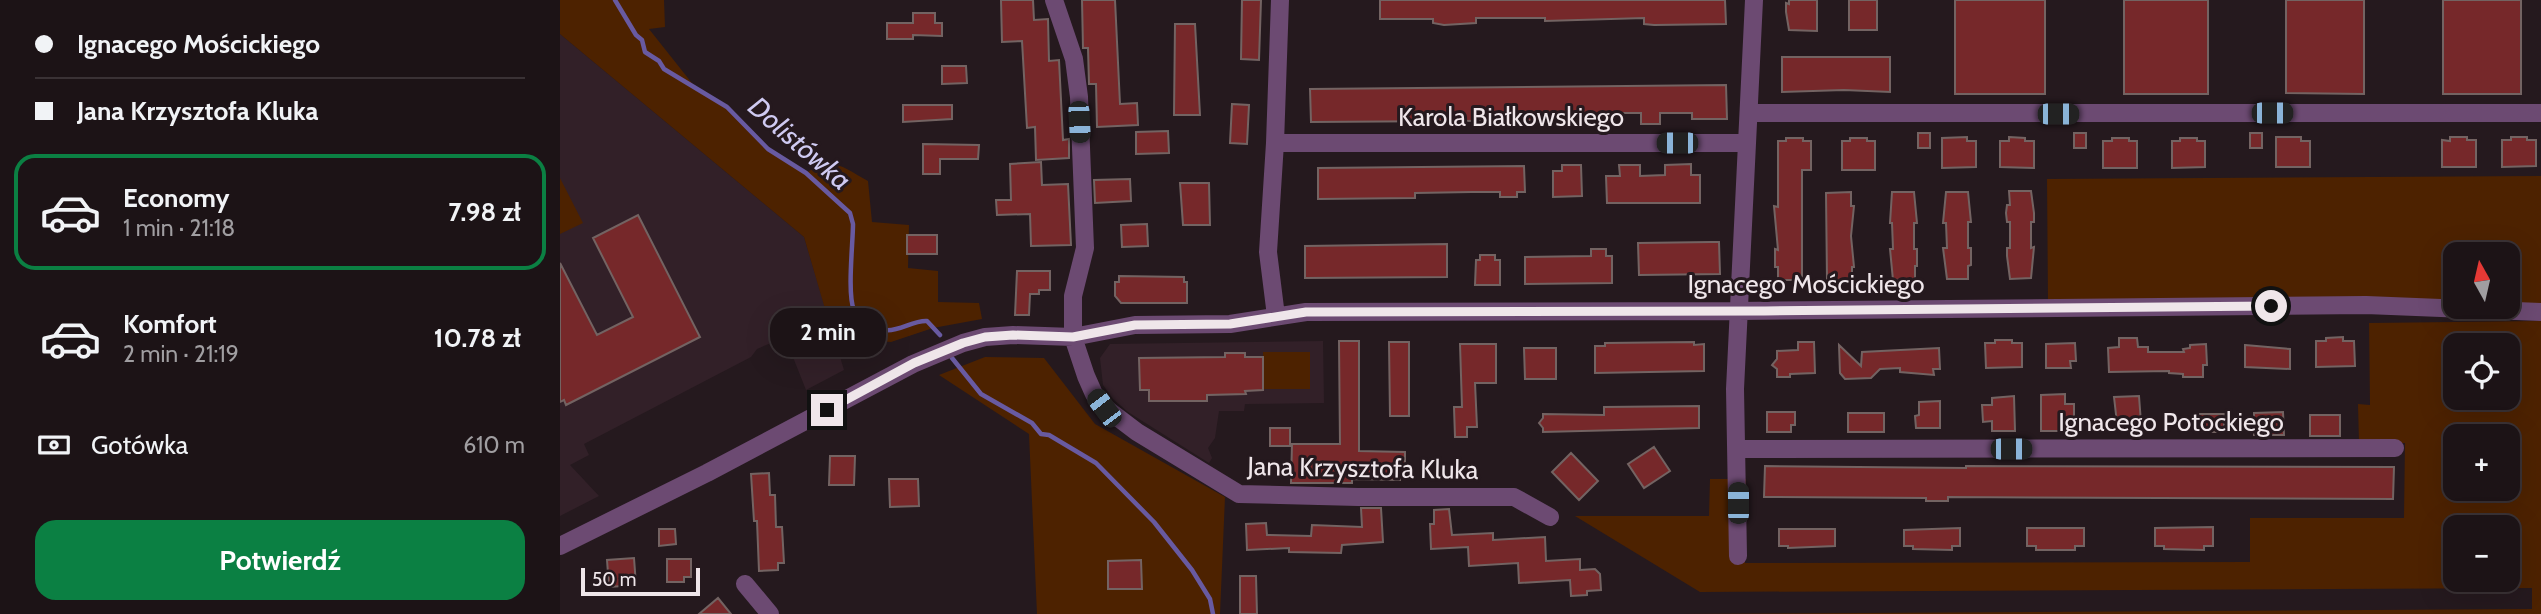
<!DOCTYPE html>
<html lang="pl">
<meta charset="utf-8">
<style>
:root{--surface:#1c1316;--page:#292023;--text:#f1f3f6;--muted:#a09ea1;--line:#3a3235;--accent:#0b8043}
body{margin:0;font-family:Cabin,sans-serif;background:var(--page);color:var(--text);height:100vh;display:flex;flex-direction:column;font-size:26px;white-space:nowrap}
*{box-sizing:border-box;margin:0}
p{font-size:23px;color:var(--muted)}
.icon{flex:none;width:38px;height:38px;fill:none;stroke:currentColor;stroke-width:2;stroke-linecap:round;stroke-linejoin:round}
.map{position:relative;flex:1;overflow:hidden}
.details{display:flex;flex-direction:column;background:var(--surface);width:560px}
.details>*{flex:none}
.banner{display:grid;align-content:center;height:154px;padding:0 35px;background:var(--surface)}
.needle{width:46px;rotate:352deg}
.controls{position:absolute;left:1883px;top:242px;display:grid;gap:14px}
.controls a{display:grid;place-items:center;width:77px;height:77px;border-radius:14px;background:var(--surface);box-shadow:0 7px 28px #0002,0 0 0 2px var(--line);font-size:35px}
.scale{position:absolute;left:21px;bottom:18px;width:119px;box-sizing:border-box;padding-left:7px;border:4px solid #efe6ea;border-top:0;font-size:19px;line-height:24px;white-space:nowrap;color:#efe6ea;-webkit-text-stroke:5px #25191e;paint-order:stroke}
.end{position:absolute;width:32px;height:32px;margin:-16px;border:9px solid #efe6ea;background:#111;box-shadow:0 0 0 4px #111}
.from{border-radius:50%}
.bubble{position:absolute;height:49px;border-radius:21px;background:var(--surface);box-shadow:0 7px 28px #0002,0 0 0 2px var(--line);font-size:23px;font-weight:700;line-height:49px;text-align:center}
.car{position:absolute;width:21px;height:42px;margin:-21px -10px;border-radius:9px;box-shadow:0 0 5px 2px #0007;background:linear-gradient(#222 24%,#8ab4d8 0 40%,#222 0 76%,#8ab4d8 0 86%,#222 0)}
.banner b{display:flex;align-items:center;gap:24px;height:66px;font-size:26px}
.banner b+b{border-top:2px solid var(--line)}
.banner i{width:18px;height:18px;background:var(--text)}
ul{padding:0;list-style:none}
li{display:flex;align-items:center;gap:21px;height:116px;margin:0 14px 10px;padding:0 21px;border:4px solid transparent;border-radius:21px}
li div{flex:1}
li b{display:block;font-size:26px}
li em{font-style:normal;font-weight:700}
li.active{border-color:var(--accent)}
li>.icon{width:63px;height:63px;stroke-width:1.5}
.pay{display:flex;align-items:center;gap:18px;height:77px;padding:0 35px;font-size:26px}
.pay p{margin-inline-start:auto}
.button{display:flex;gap:14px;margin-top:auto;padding:14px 35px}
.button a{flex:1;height:80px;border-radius:21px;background:var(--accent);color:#fff;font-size:28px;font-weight:700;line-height:80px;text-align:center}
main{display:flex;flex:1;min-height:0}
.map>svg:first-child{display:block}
</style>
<main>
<section class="details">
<div class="banner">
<b><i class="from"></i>Ignacego Mościckiego</b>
<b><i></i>Jana Krzysztofa Kluka</b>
</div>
<ul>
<li class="active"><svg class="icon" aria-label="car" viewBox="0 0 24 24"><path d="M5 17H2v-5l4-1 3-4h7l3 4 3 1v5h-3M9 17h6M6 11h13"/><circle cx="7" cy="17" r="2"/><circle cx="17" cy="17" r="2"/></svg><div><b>Economy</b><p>1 min · 21:18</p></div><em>7.98 zł</em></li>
<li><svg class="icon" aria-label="car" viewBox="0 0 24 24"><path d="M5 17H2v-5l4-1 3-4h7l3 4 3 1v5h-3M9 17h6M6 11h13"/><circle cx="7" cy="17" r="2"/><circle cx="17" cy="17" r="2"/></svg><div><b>Komfort</b><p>2 min · 21:19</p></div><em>10.78 zł</em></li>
</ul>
<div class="pay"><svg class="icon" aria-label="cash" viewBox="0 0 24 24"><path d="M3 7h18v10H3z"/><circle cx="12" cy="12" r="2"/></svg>Gotówka<p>610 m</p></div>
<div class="button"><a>Potwierdź</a></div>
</section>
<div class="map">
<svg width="1981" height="614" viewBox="0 0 1981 614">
<rect width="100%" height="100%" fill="#25191e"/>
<path fill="#322028" d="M0 34 244 237 284 370 246 390 225 337 197 349 191 357 24 444 29 455 10 465 39 496 0 516Z
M763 341 764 403 685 404 684 411H659L655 438 648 448 652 458 649 463 568 412 553 399 543 385 540 358 550 344Z"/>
<path fill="#4d2200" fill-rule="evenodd" d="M0 0H104L105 27 89 29 139 92 167 107 208 149 246 173C272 155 283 167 308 181L312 222 349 225 348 268 378 271V302L419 303 422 319 373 328 331 342 299 339 287 308 268 319 244 237 0 34Z
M1981 176V309L1948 306V254H1895V305L1488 302 1487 179Z
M0 178 23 223 0 234Z
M1981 321V614H1118L1972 609V588L1140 592 1015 516H1149L1150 479H1186L1185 563 1690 562V518H1844L1845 443H1799L1798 404 1810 405 1809 323ZM1895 345H1948V397H1895ZM1895 436H1948V488H1895ZM1895 527H1948V579H1895Z
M703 352H750V389H704Z
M425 357 484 358 535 424 665 497 660 614H477L469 434 379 375Z"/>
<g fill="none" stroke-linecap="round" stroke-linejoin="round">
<path stroke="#685aa1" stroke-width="4.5" d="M55 0 76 35 82 40 85 52 99 61 104 69 167 107 208 149 246 173 290 213 293 224C293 243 287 294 294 310 298 320 315 328 325 330 339 332 353 320 367 321L380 335
M392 358 421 394 472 423 481 434 489 435 536 463 594 522 632 570 650 599 653 614"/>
</g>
<path fill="#76282a" stroke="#736362" stroke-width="2" d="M441 0H473L474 20 488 19 489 61 499 60 503 140 509 139V158L476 160 475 127 467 128 462 41 442 42Z
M522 0H555L560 104 577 103 578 125 537 127 536 84H529L528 48H523Z
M682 0H701L699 60 681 59Z
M820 0H1165L1166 24 1094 25 1084 24V18L985 21V18H916V23L884 25 873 23V19H820Z
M1229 0H1257V31L1229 30 1226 12V3L1229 4Z
M1289 0H1317V30H1289Z
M1395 0H1485V94H1395Z
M1564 0H1648V94H1564Z
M1726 0H1804V94L1726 93Z
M1883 0H1961V94H1883Z
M353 13H375V23H382V36L353 35V39H327V23H353Z
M615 24H635L640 115H614Z
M1222 57H1330V92L1284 90 1222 92Z
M382 66H406L407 83 382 84Z
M1166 85 1167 119H1132V113H1100V124H1081V113H1053V120L751 122 750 89Z
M672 104 689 105 687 144 670 143Z
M343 105H392V119L343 122Z
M608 131 609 153 576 154V132Z
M1358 133H1370V148H1358Z
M1514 133H1526V148H1514Z
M1690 133H1702V148H1690Z
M1407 137V141H1416V167L1382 168V138Z
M1449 137 1465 138V141H1474V168L1440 167V141H1449Z
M1716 137H1741V141H1750V167H1716Z
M1890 137H1907V140H1916V167H1882V140L1890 141Z
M1951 137H1967V140H1976V166L1942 167V140H1951Z
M1226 138H1243V141H1251V170H1242V280H1218V267H1215V249L1218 250 1214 206 1218 207V141H1226Z
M1290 138H1307V141H1315V170H1282V141H1290Z
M1552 138H1569V141H1577V168H1543V141H1552Z
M1620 138H1637V141H1645V167L1612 168V141H1620Z
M363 144 419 145 418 159H380V174H363Z
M481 162 482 185 508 184 511 245 471 246 470 214 437 215 436 200H451L450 164Z
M1131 164V175H1140V203H1047L1046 176H1060L1059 165H1080V176L1105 175V165Z
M1002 165H1021L1022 196 993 197V171H1002Z
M964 166 965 192H957V197H940V192H912L855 193V198L758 199V168Z
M570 179 571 201 535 203 534 180Z
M620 183H649L650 225H623Z
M1449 191H1471L1474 213V222H1471V248L1474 247 1471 278 1450 279 1447 256V248H1450V222H1447L1446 213 1447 205H1450Z
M1291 192V206H1294L1291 236 1294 267H1292V280H1267L1266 193Z
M1332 192H1354L1357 223H1354V249H1357V266H1355V279L1333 280 1330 249H1333L1332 223H1330Z
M1386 192H1408L1411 222H1408V248H1411V265L1408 266V279H1387L1383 248H1387L1386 223H1383Z
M78 215 140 337 6 405 4 400 0 402V263L37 335 73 317 33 238Z
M587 224 588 246 562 247 561 225Z
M347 235H377V254H347Z
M1151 242H1159L1160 274 1079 275 1078 243Z
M887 244V277L745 278V246Z
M1031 249H1046V256H1052V283L965 284V257L1031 256Z
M920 255H935V260H940V285H915L916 260H920Z
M457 271H490V290H479V294H470L469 315H455Z
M559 276 624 277V282H627V303H561L555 296V282H559Z
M1783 337V341H1794L1795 366 1756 367V341H1766V338Z
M1559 338H1577L1578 347H1588V352H1624L1623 349 1630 348V345L1646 344 1647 365H1643V377H1623V374L1609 373V371L1549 372 1548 348 1559 347Z
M1435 340H1452V343H1462V367L1426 368 1425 343H1435Z
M779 341H799V451L845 452V476H840V480L792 479V483H731L732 444H780Z
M829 342H849V416H830Z
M1134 342V345L1144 344V371L1035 373V346H1045V343Z
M1238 342H1254L1255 373 1230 374V377H1217V369L1212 365 1217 359V351L1238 350Z
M1515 343 1516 361H1510L1511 368H1486V344Z
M900 344H936V383H915L917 427H907V437H895L894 407H902Z
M1279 345 1301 366 1302 352 1379 348 1380 369H1373L1374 375 1340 372V368L1320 369 1311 378 1285 379 1280 373Z
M1685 345 1730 349V369L1685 367Z
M964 348H996V379H965Z
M665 353H685V357H703V390L685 391 686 394 647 395V401H589V390H580L579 358 665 357Z
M1505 394V404H1514V421H1505V431H1481V395Z
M1454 396 1455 431H1432V421L1423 422 1422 405H1432V398Z
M1579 396 1581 423H1557L1554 397Z
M1380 401V428H1356L1355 416 1359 415V402Z
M1139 406V428L983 432V428L979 423 983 418V414L1044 415V407Z
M1207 412H1235V425H1231V432H1207Z
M1723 412 1724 435H1694V413Z
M1288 413H1324V432H1288Z
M1636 414H1664V432H1636Z
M1750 415H1780V436H1750Z
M710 428H730V446H710Z
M1094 447 1110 471 1084 488 1068 464Z
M1011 453 1038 481 1019 500 992 472Z
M270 456H295L294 485H269Z
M1205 466 1406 468V466L1834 467 1833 499 1388 497V501H1366V498L1204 497Z
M209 473 210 495H215L216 527H222L224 563H218V570L199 571 197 521H194L191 474Z
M329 479H358L359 506 330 507Z
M801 508H821L823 542 782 545 781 553 729 552V548L687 550 686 524 706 523 707 535 751 536 752 525 802 527Z
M889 509 892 535 933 533V540L985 537 986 561 1020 559V570L1035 569 1040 574 1041 590 1027 591V595L1011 596 1010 580 959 583 958 563 909 566 908 547 871 549 870 524H874V510Z
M1653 527V546H1644V550L1604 549V546H1595V528Z
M1400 528V546H1392V550L1353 549V546H1344V530Z
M1467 528H1524V546H1515V550H1476V546H1467Z
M99 529H115L116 544 99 546Z
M1219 529H1275V546L1228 548V546H1219Z
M74 558 76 585 49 587 47 560Z
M107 559H131V577H124V582H107Z
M581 560 582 589H548V561Z
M680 576H696L697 614H680Z
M158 598 171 614H139Z"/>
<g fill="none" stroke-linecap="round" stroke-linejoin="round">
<path stroke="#6c4a72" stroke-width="18" d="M494 0 514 59 519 97 525 248 513 296V337L526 376 534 394 544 407 577 432 679 494 798 497H954L990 517
M1190 113H1981
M715 143H1186
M716 316 708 252 715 143 720 0
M1177 449 1835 448
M0 546 147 473 353 364 403 343 425 337 453 335 513 337 575 325 670 324 746 312 1178 311 1806 305 1981 312
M1178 556 1175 389 1194 0
M185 584 210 614"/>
</g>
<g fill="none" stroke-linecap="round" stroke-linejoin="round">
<path stroke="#efe6ea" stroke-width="9" d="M267 410 354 363 403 343 425 337 453 335 513 337 575 325 670 324 746 312 1205 311 1711 306"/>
</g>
<g text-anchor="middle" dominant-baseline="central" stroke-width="6" stroke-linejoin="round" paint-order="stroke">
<g font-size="26" fill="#efe6ea" stroke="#25191e">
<text x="951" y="117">Karola Białkowskiego</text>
<text x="1246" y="284">Ignacego Mościckiego</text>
<text x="1611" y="422">Ignacego Potockiego</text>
<text transform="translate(803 468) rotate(1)">Jana Krzysztofa Kluka</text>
</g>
<g font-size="28" font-style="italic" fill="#cfcaf2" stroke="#25191e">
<text transform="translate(240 143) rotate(41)">Dolistówka</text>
</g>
</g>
</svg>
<div class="controls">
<a><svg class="needle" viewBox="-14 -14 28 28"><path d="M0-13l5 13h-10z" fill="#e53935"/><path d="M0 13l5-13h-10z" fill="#a09ea1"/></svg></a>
<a><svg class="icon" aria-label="locate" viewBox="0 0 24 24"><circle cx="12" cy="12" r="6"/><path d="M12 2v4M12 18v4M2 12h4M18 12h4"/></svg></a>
<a>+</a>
<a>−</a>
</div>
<div class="scale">50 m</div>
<i class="end from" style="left:1711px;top:306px"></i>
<i class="end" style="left:267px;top:410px"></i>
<div class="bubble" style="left:210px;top:308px;width:116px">2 min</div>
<i class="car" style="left:1712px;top:113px;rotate:90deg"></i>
<i class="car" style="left:1498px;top:114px;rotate:90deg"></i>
<i class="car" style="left:519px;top:122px;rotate:177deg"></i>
<i class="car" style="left:1117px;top:143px;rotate:270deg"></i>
<i class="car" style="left:544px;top:408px;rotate:323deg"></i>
<i class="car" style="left:1451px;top:449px;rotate:90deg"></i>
<i class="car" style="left:1178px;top:503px;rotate:0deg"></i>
</div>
</main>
